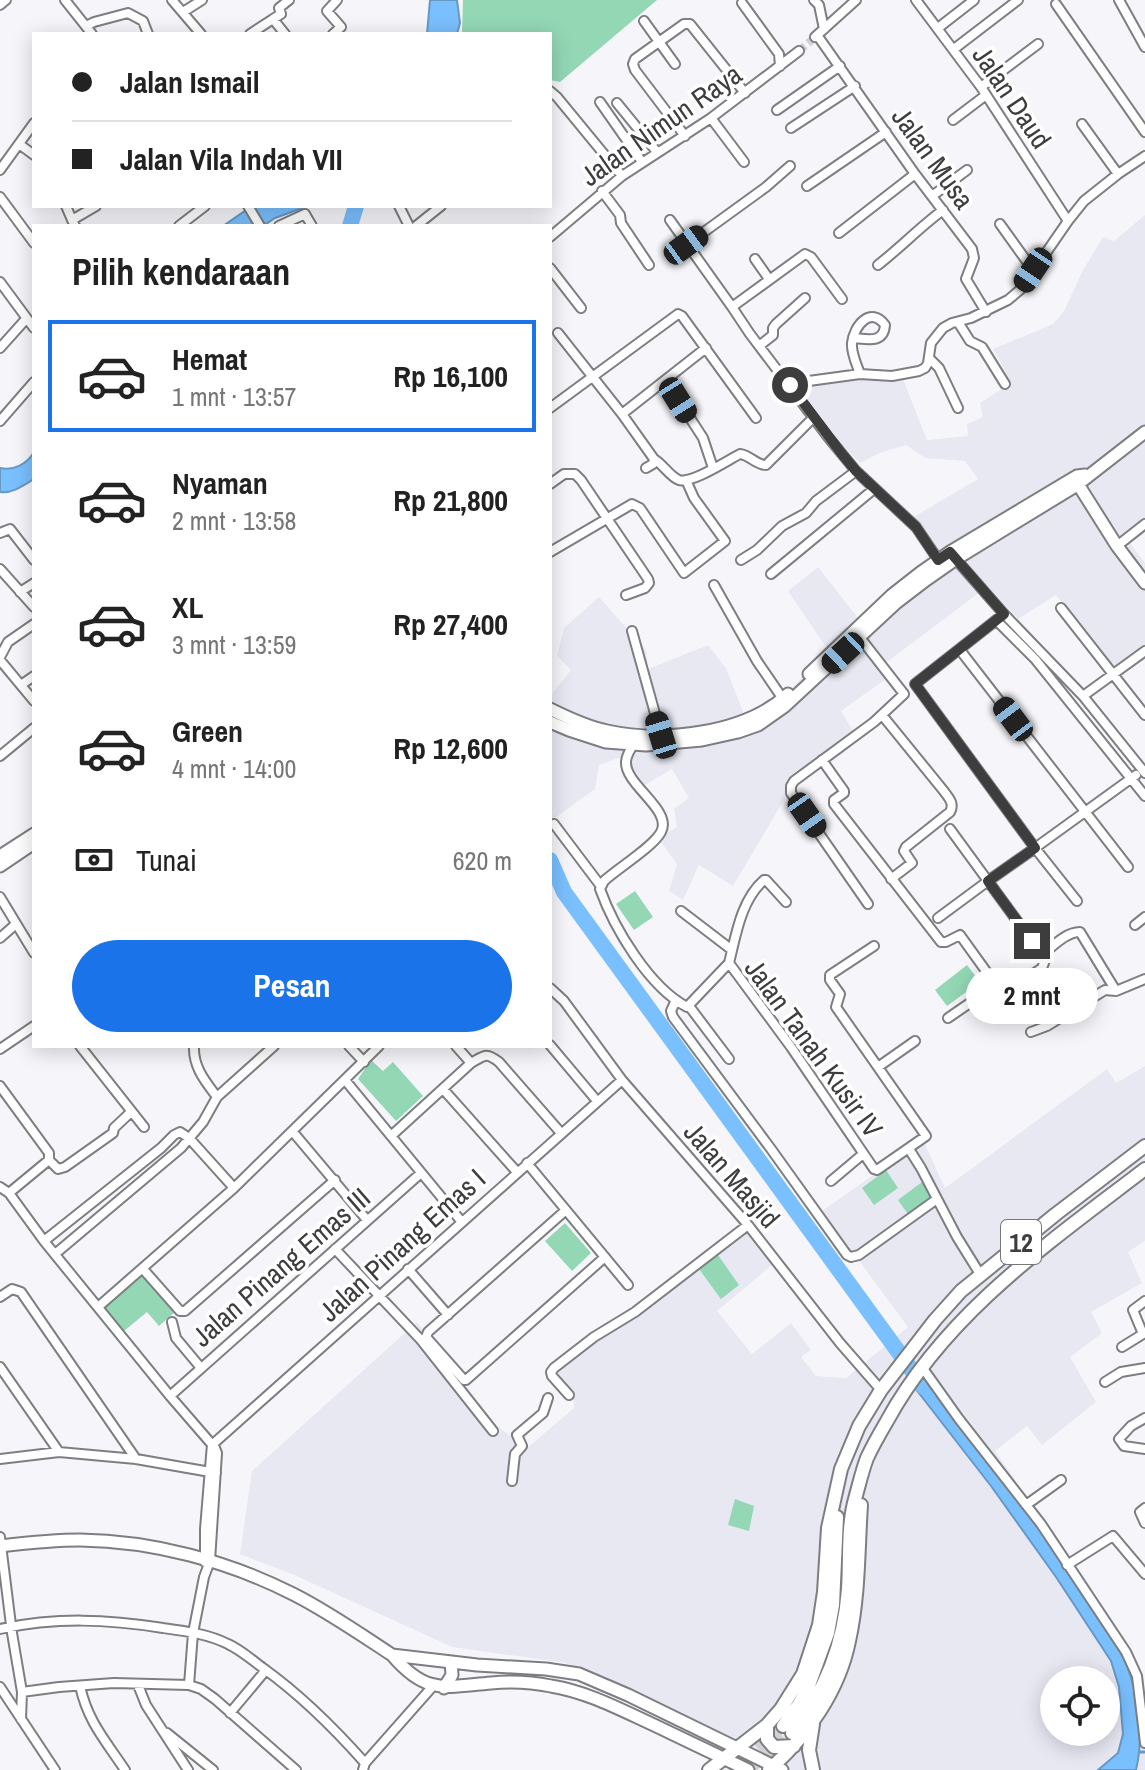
<!DOCTYPE html>
<html lang="id">
<meta charset="utf-8">
<style>
:root{--surface:#fff;--page:#f6f6f6;--text:#222;--muted:#767676;--line:#e0e0e0;--accent:#1a73e8}
body{margin:0;font-family:"Archivo Narrow",sans-serif;background:var(--page);color:var(--text);height:100vh;display:flex;flex-direction:column;font-size:30px;white-space:nowrap}
*{box-sizing:border-box;margin:0}
p{font-size:26px;color:var(--muted)}
.icon{flex:none;width:44px;height:44px;fill:none;stroke:currentColor;stroke-width:2;stroke-linecap:round;stroke-linejoin:round}
.map{position:relative;flex:1;overflow:hidden}
.panel{position:absolute;left:32px;top:224px;width:520px;height:824px;display:flex;flex-direction:column;background:var(--surface);border-radius:0px;box-shadow:0 4px 20px #0003}
.panel>*{flex:none}
.top-card{position:absolute;left:32px;top:32px;width:520px;height:176px;border-radius:0px;box-shadow:0 4px 20px #0003;display:grid;align-content:center;height:176px;padding:0 40px;background:var(--surface)}
.buttons{position:absolute;left:1040px;top:1666px;display:grid;gap:16px}
.buttons a{display:grid;place-items:center;width:80px;height:80px;border-radius:50%;background:var(--surface);box-shadow:0 4px 20px #0003;font-size:40px}
.end{position:absolute;width:36px;height:36px;margin:-18px;border:10px solid #3d3d3e;background:#fff;box-shadow:0 0 0 4px #fff}
.from{border-radius:50%}
.bubble{position:absolute;height:56px;border-radius:28px;background:var(--surface);box-shadow:0 4px 20px #0003;font-size:26px;font-weight:800;line-height:56px;text-align:center}
.car{position:absolute;width:24px;height:48px;margin:-24px -12px;border-radius:10px;box-shadow:0 0 6px 2px #0007;background:linear-gradient(#222 24%,#8ab4d8 0 40%,#222 0 76%,#8ab4d8 0 86%,#222 0)}
.top-card b{display:flex;align-items:center;gap:28px;height:76px;font-size:30px}
.top-card b+b{border-top:2px solid var(--line)}
.top-card i{width:20px;height:20px;background:var(--text)}
ul{padding:0;list-style:none}
li{display:flex;align-items:center;gap:24px;height:112px;margin:0 16px 12px;padding:0 24px;border:4px solid transparent;border-radius:0px}
li div{flex:1}
li b{display:block;font-size:30px}
li em{font-style:normal;font-weight:800}
li.on{border-color:var(--accent)}
li>.icon{width:72px;height:72px;stroke-width:1.5}
h2{padding:0 40px;font-size:36px;line-height:96px}
.pay{display:flex;align-items:center;gap:20px;height:88px;padding:0 40px;font-size:30px}
.pay p{margin-inline-start:auto}
.cta{display:flex;gap:16px;margin-top:auto;padding:16px 40px}
.cta a{flex:1;height:92px;border-radius:48px;background:var(--accent);color:#fff;font-size:32px;font-weight:800;line-height:92px;text-align:center}
.map>svg:first-child{display:block}
</style>
<div class="map">
<svg width="1145" height="1770" viewBox="0 0 1145 1770">
<rect width="100%" height="100%" fill="#f6f6fa"/>
<path fill="#e8e8f3" fill-rule="evenodd" d="M1145 215V524L1126 538 1145 563V659L1118 678 1056 595 1018 619 988 586 887 662 893 674 841 711 856 736 790 781 784 800 733 886 699 865 683 900 669 891 677 864 658 838 677 827 674 809 689 798 672 769 645 785 624 756 599 765 595 789 551 821 550 696 571 670 557 656 564 628 599 597 646 650 648 669 708 645 726 668 744 714 789 691 828 650 788 591 818 567 858 618 900 579 941 553 912 518 978 479 965 461 925 458 906 445 882 452 860 463 819 421 802 389 816 383 899 369 927 440 968 436 967 424 983 417 980 403 1011 383 993 349 1053 324 1064 311 1082 272 1103 237 1114 241Z
M1145 1066V1241L1128 1252 1142 1283 1091 1312 1102 1333 1070 1357 1096 1402 1042 1445 1027 1426 995 1451 1059 1543 1123 1640 1143 1680 1145 1698V1770H782L566 1663 452 1647 292 1574 240 1554 252 1471 417 1322 497 1426 527 1448 574 1408 573 1394 553 1370 745 1226 772 1265 717 1311 752 1354 791 1323 811 1350 801 1357 816 1376 846 1378 908 1327 822 1211 923 1140 945 1188 1107 1069 1116 1083ZM1054 1680H1106V1732H1054Z"/>
<path fill="#93d7b5" d="M463 0H657L560 82 550 80V34H462Z
M635 891 653 917 634 930 616 904Z
M967 965 980 982 947 1006 935 990Z
M371 1060 383 1071 393 1062 423 1096 396 1121 358 1079Z
M886 1170 898 1188 874 1205 862 1188Z
M922 1182 934 1200 910 1217 898 1200Z
M565 1223 591 1253 572 1271 545 1241Z
M718 1255 739 1285 721 1299 699 1269Z
M142 1273 176 1311 159 1326 147 1312 124 1331 103 1306Z
M735 1499 754 1506 749 1531 728 1525Z"/>
<path fill="#7abffe" stroke="#6898c4" stroke-width="2" d="M430 0H457L460 23 457 34H427Z
M252 206H308L275 218 263 226H223Z
M34 452V479C24 485 12 494 0 492V468C14 471 27 464 34 452Z
M924 1375 1024 1506 1124 1658C1139 1695 1145 1731 1136 1770H1098L1118 1753 1123 1734 1119 1687 1111 1661 1056 1577 991 1486 915 1388Z"/>
<g fill="none" stroke-linecap="round" stroke-linejoin="round">
<path stroke="#6898c4" stroke-width="3" d="M1140 1752H1145"/>
<path stroke="#7abffe" stroke-width="16" d="M350 226 356 206
M550 860 564 892 924 1387"/>
<path stroke="#d1d1d4" stroke-width="8" stroke-dasharray="8 4" stroke-linecap="butt" d="M799 51 814 38"/>
<path stroke="#d1d1d4" stroke-width="12" stroke-dasharray="12 6" stroke-linecap="butt" d="M729 1770 783 1726
M748 1770 792 1733"/>
<g stroke="#7d7e81" stroke-width="12">
<path id="minor" d="M65 0 92 34
M172 0 201 34
M814 0 819 5 824 29
M916 0 981 87 1068 221
M1119 0 1145 47
M742 3 779 54 780 66
M1056 4 1145 132
M0 5 6 0
M183 12 202 0
M273 19 281 14 279 8 289 0
M644 21 675 64
M86 26 94 22 128 13 143 21 148 34
M938 28 974 0
M250 34 273 19 285 34
M333 34 341 27 327 11 337 0
M817 35 915 174 972 249 974 258 966 279 986 312
M815 37 856 0
M954 49 1018 0
M981 87 1038 44
M550 91 557 97 622 176
M600 102 642 162
M617 103 657 152
M777 110 840 66
M711 118 744 162
M953 120 986 95
M1082 124 1118 174
M791 128 855 86
M685 136 635 70 633 64 635 59 684 24H690L745 93
M19 144 34 155
M0 170 34 123
M807 186 886 132
M602 191 620 215 621 223 649 265
M932 196 967 170
M0 197 34 243
M66 206 72 220
M248 206 260 226
M399 206 409 226
M670 220 732 307 750 334 828 437 856 471 916 527 941 564
M1000 224 1033 270
M75 226 72 220 96 206
M179 226 205 206
M279 226 305 214 312 226
M416 226 441 206
M839 233 915 174
M550 237 622 176 711 118 799 51
M686 245 766 187 790 166
M755 259 769 279
M878 265C901 247 920 227 943 210
M550 268 581 308
M0 282 34 328
M732 307 805 254 811 257 842 299
M958 322 970 341 982 347 1005 384
M558 333 622 414 654 459 653 464 646 468
M853 338C867 339 884 344 885 325 871 306 854 325 852 343 851 353 857 365 860 374
M759 346 773 335V328L776 324 805 298
M0 348 26 319
M929 358 939 368 958 408
M666 381 703 438 713 468
M790 385 794 383 860 374 892 376 919 371 925 368 928 363 931 343 943 328 952 323 971 318 1008 300 1021 289 1068 221 1084 201 1118 174 1145 156
M550 408 678 314 682 316 756 418
M622 414 706 348
M0 421 34 382
M654 459C663 464 670 477 679 480 692 484 728 460 740 454 750 455 756 465 766 465L813 418
M550 484 564 474H575L581 480 648 579 649 583 645 588 626 595
M0 533 10 529 34 560
M1117 546 1145 524
M550 552 632 504 640 508 684 573 725 541 694 498 686 480
M953 556 1004 614 1083 696 1145 773
M741 560 757 550 782 526 806 513 816 501 856 471
M0 569 34 607
M771 574 874 489
M714 585 757 661 783 699
M20 592 34 583
M1061 608 1145 715
M1004 614 915 684 1035 848 988 881 1042 955
M997 621 1035 659 1145 796
M632 631 661 735
M858 635 904 694 874 722 794 781 791 786V793L868 904
M960 650 1128 867
M0 657 8 642 34 624
M0 660 34 701
M21 685 34 676
M1083 696 1145 651
M882 715 943 790C948 797 955 803 950 812L906 847 904 851 912 863 891 879
M633 745C630 750 626 756 626 762 625 785 673 810 661 832 653 847 618 868 604 881L600 889C614 928 649 987 687 1007L729 963 791 1047 874 1169 877 1170 926 1136 836 1007 840 994 830 980V975L874 946
M0 756 34 728
M822 760 844 791V793L834 800V804L941 942H946L960 935 996 985 1010 977 1019 984 1042 968 1044 963 1042 955C1053 946 1066 932 1080 932L1116 991
M554 824 600 885
M0 897 34 953
M1077 901 1035 848 1136 775
M681 911 732 950
M938 918 988 881 950 829
M1135 925 1145 917
M0 938 16 924
M729 963C736 935 741 900 764 880H766L786 902
M550 988 564 1001 622 1080 748 1225 840 1343 881 1390
M676 1000 671 1011 673 1017 771 1149 847 1255 851 1257 859 1255 937 1199
M689 1006 729 1059
M948 1018 996 985
M1031 1032 1047 1026 1105 990 1116 991 1145 979
M550 1045 597 1101
M80 1046 144 1127
M194 1046C193 1067 205 1081 217 1097
M349 1046 364 1062
M456 1046 471 1063
M0 1049 34 1026
M878 1067 915 1041
M345 1080 461 1221
M0 1086 49 1153V1160L58 1169 65 1167 113 1133 114 1128 131 1112
M443 1089 517 1172
M293 1132 367 1220
M391 1136 471 1063C485 1055 486 1052 499 1062L561 1133
M909 1149 921 1168 957 1237 980 1274
M527 1163 628 1285
M831 1181 863 1154
M0 1187 9 1193 44 1241 170 1396 215 1448 217 1453 210 1561 204 1577 193 1633 189 1685
M9 1193 49 1160
M566 1210 428 1332 426 1337 464 1380H466L605 1257
M44 1241 161 1148 174 1135 180 1132 189 1138 234 1188
M335 1249 421 1340 493 1431
M55 1254 181 1148 203 1122 217 1097 274 1046
M143 1269 180 1311H185L335 1180
M408 1269 448 1315
M0 1297 12 1289 21 1292 136 1459
M98 1307 234 1188 379 1046
M172 1322 176 1338 201 1368
M1122 1347 1143 1334 1133 1310 1145 1301
M0 1367 59 1452
M922 1367 959 1419 1041 1524 1126 1652 1137 1676 1145 1743
M1105 1382 1121 1372 1145 1368
M569 1395 552 1376 551 1372 554 1368 594 1337 635 1312 748 1225
M170 1396 421 1173
M1145 1418 1131 1426 1119 1439 1124 1446 1145 1449
M213 1444 622 1080
M0 1459 59 1452 136 1459 216 1473
M512 1481 515 1454 522 1446 517 1435 543 1413 548 1398
M1026 1505 1061 1480
M1145 1508 1140 1512 1145 1523
M0 1537 12 1633 22 1692 21 1719
M205 1562V1529L212 1444
M1067 1565 1113 1536 1145 1574
M0 1629C56 1617 107 1619 163 1628 185 1631 208 1634 228 1644 241 1650 252 1660 263 1668 302 1696 334 1728 365 1763
M138 1685 146 1705 188 1770
M80 1686C88 1722 105 1740 125 1770
M0 1687 55 1770
M22 1692 59 1687 114 1683 189 1685 201 1689 215 1699 296 1770
M230 1713 266 1670
M167 1733 213 1770
M363 1770 365 1763 433 1686"/>
</g>
<g stroke="#7d7e81" stroke-width="15">
<path id="major" d="M1076 481 1117 546 1145 583
M809 674 892 595 920 573 950 552 1077 476 1085 475
M550 709C568 718 587 727 607 731 662 743 745 734 788 694
M550 722 569 730 606 742 646 745 702 740 738 732 758 725 785 706 896 603 926 580 956 559 1077 485 1145 432
M0 856 34 834
M0 866 34 843
M0 1546C26 1543 53 1540 80 1540 153 1541 228 1561 293 1594 327 1611 360 1634 392 1655 426 1695 444 1687 491 1683 511 1681 531 1682 551 1686 588 1692 621 1710 654 1725 685 1740 717 1755 748 1770
M392 1655 477 1665 546 1669 579 1674 628 1695 782 1770
M444 1688 452 1675 451 1662"/>
</g>
<g stroke="#7d7e81" stroke-width="16">
<path id="highway" d="M767 1725V1739L774 1747 794 1746
M783 1726 799 1704 808 1688 828 1633 833 1605 837 1517
M792 1733C826 1691 844 1643 848 1589 850 1559 847 1528 855 1499 859 1485 862 1471 867 1458 873 1445 880 1433 887 1421 946 1313 1050 1242 1145 1169
M709 1770 767 1725 781 1709 803 1674 819 1625 824 1592 828 1528 841 1469 859 1426 881 1390 935 1320 961 1291 1056 1214 1145 1146
M769 1770C807 1736 839 1691 849 1641 859 1596 858 1550 861 1505
M813 1770 809 1750 813 1724"/>
</g>
<use href="#minor" stroke="#fff" stroke-width="8"/>
<use href="#major" stroke="#fff" stroke-width="11"/>
<use href="#highway" stroke="#fff" stroke-width="12"/>
</g>
<g fill="none" stroke-linecap="round" stroke-linejoin="round">
<path stroke="#3d3d3e" stroke-width="10" d="M790 385 842 454 856 471 916 527 938 560 950 552 1004 614 915 684 1035 848 988 881 1032 941"/>
</g>
<g text-anchor="middle" dominant-baseline="central" stroke-width="7" stroke-linejoin="round" paint-order="stroke">
<rect fill="#fff" stroke="#777778" stroke-width="2" x="1001" y="1220" width="40" height="44" rx="6"/>
<g font-size="26" font-weight="bold" fill="#3d3d3e">
<text x="1021" y="1242">12</text>
</g>
<g font-size="28" fill="#3d3d3e" stroke="#fff">
<text transform="translate(1012 97) rotate(56)">Jalan Daud</text>
<text transform="translate(661 125) rotate(-35)">Jalan Nimun Raya</text>
<text transform="translate(933 158) rotate(54)">Jalan Musa</text>
<text transform="translate(814 1048) rotate(54)">Jalan Tanah Kusir IV</text>
<text transform="translate(732 1175) rotate(49)">Jalan Masjid</text>
<text transform="translate(402 1245) rotate(-42)">Jalan Pinang Emas I</text>
<text transform="translate(281 1267) rotate(-41)">Jalan Pinang Emas III</text>
</g>
</g>
</svg>
<div class="buttons">
<a><svg class="icon" aria-label="locate" viewBox="0 0 24 24"><circle cx="12" cy="12" r="6"/><path d="M12 2v4M12 18v4M2 12h4M18 12h4"/></svg></a>
</div>
<i class="end from" style="left:790px;top:385px"></i>
<i class="end" style="left:1032px;top:941px"></i>
<div class="bubble" style="left:966px;top:968px;width:132px">2 mnt</div>
<i class="car" style="left:686px;top:245px;rotate:54deg"></i>
<i class="car" style="left:1033px;top:270px;rotate:214deg"></i>
<i class="car" style="left:678px;top:400px;rotate:148deg"></i>
<i class="car" style="left:843px;top:653px;rotate:227deg"></i>
<i class="car" style="left:1013px;top:719px;rotate:323deg"></i>
<i class="car" style="left:661px;top:735px;rotate:343deg"></i>
<i class="car" style="left:807px;top:815px;rotate:145deg"></i>
<div class="top-card">
<b><i class="from"></i>Jalan Ismail</b>
<b><i></i>Jalan Vila Indah VII</b>
</div>
<section class="panel">
<h2>Pilih kendaraan</h2>
<ul>
<li class="on"><svg class="icon" aria-label="car" viewBox="0 0 24 24"><path d="M5 17H2v-5l4-1 3-4h7l3 4 3 1v5h-3M9 17h6M6 11h13"/><circle cx="7" cy="17" r="2"/><circle cx="17" cy="17" r="2"/></svg><div><b>Hemat</b><p>1 mnt · 13:57</p></div><em>Rp 16,100</em></li>
<li><svg class="icon" aria-label="car" viewBox="0 0 24 24"><path d="M5 17H2v-5l4-1 3-4h7l3 4 3 1v5h-3M9 17h6M6 11h13"/><circle cx="7" cy="17" r="2"/><circle cx="17" cy="17" r="2"/></svg><div><b>Nyaman</b><p>2 mnt · 13:58</p></div><em>Rp 21,800</em></li>
<li><svg class="icon" aria-label="car" viewBox="0 0 24 24"><path d="M5 17H2v-5l4-1 3-4h7l3 4 3 1v5h-3M9 17h6M6 11h13"/><circle cx="7" cy="17" r="2"/><circle cx="17" cy="17" r="2"/></svg><div><b>XL</b><p>3 mnt · 13:59</p></div><em>Rp 27,400</em></li>
<li><svg class="icon" aria-label="car" viewBox="0 0 24 24"><path d="M5 17H2v-5l4-1 3-4h7l3 4 3 1v5h-3M9 17h6M6 11h13"/><circle cx="7" cy="17" r="2"/><circle cx="17" cy="17" r="2"/></svg><div><b>Green</b><p>4 mnt · 14:00</p></div><em>Rp 12,600</em></li>
</ul>
<div class="pay"><svg class="icon" aria-label="cash" viewBox="0 0 24 24"><path d="M3 7h18v10H3z"/><circle cx="12" cy="12" r="2"/></svg>Tunai<p>620 m</p></div>
<div class="cta"><a>Pesan</a></div>
</section>
</div>
